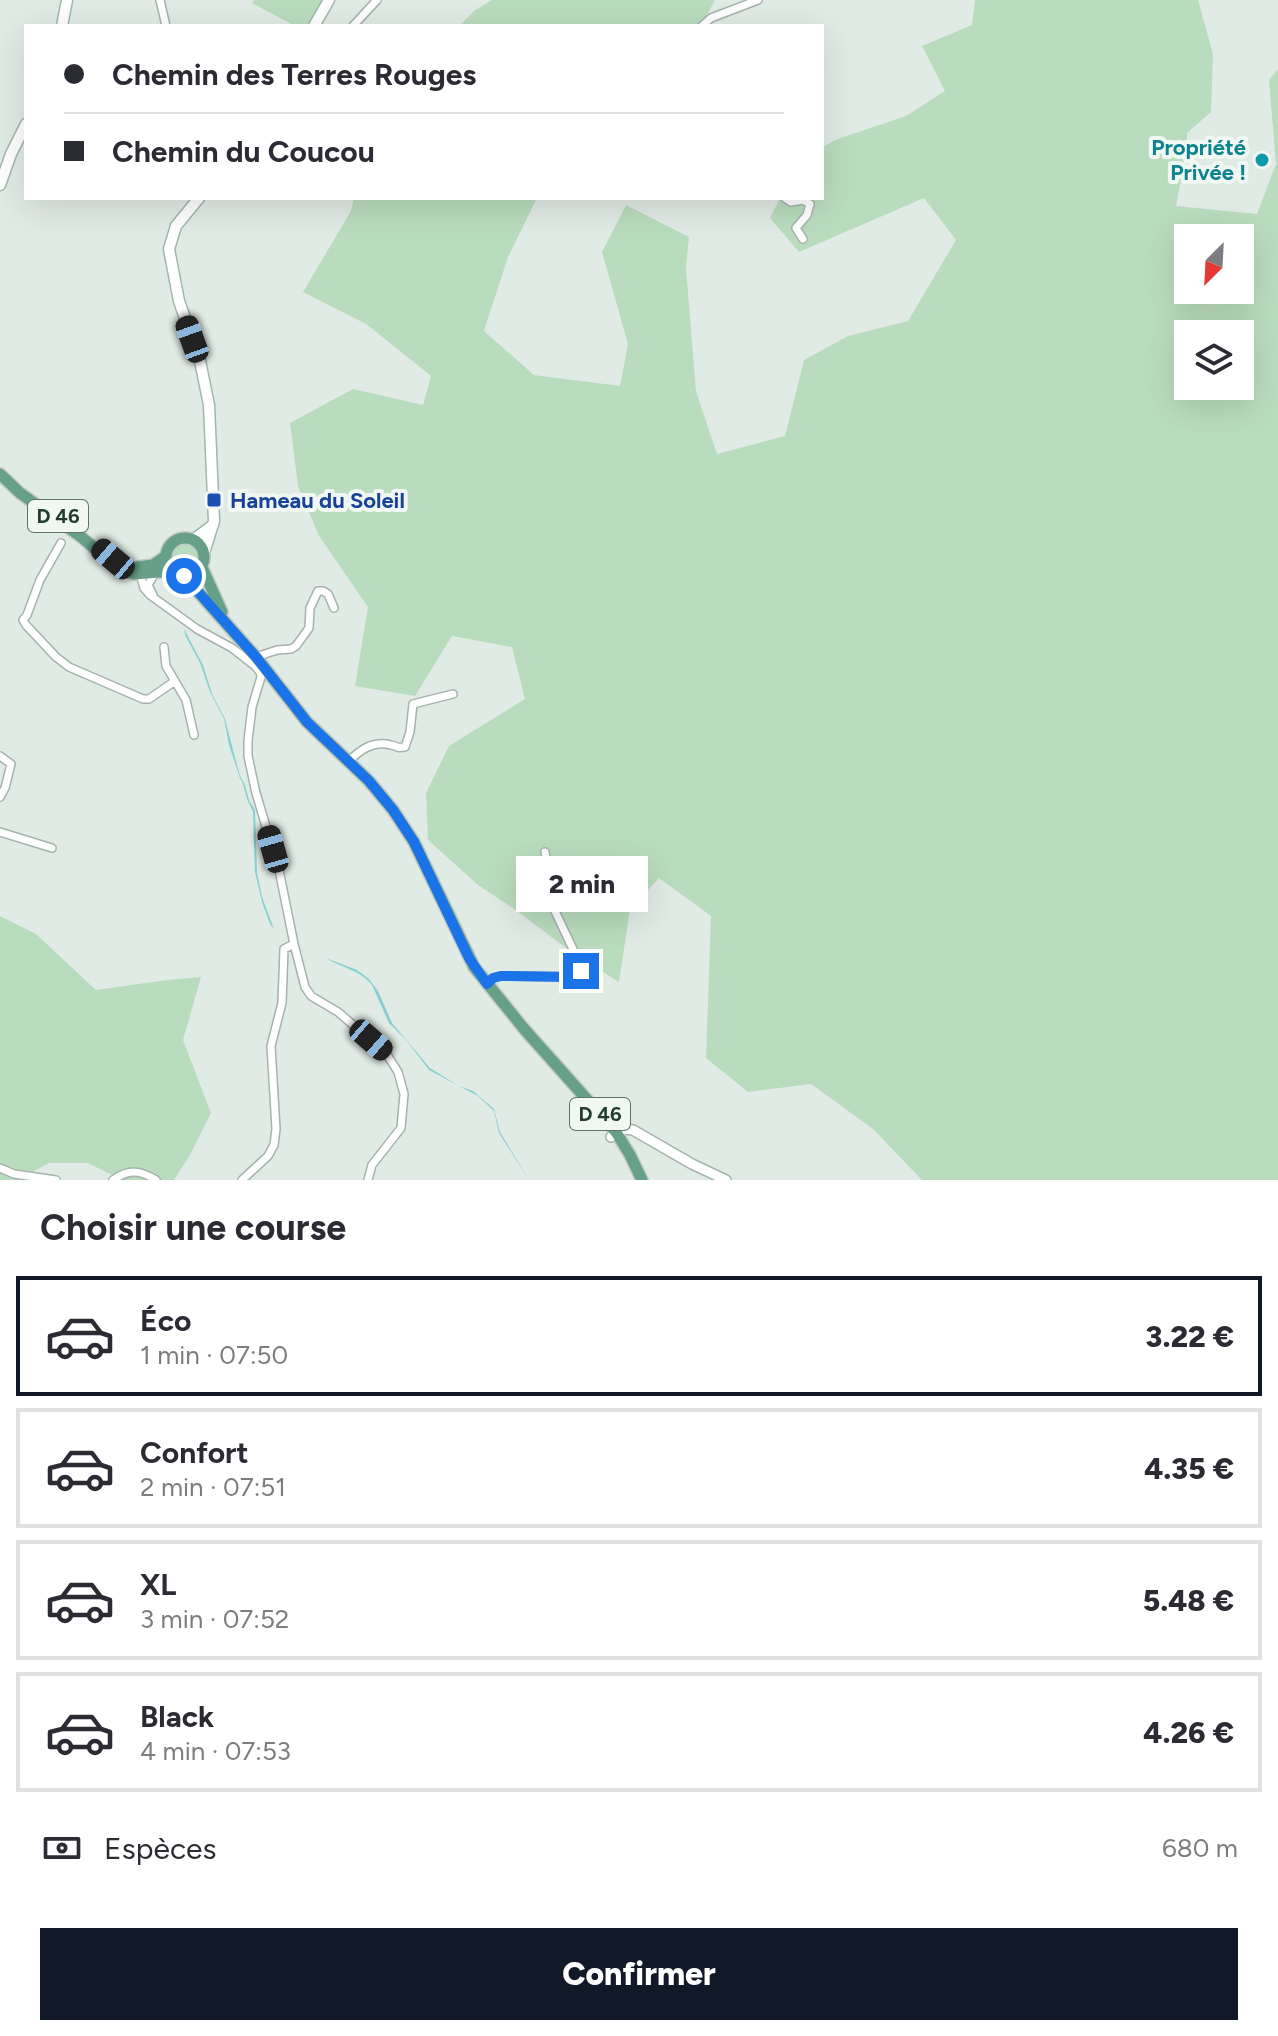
<!DOCTYPE html>
<html lang="fr">
<meta charset="utf-8">
<style>
:root{--surface:#fff;--page:#f7f7f7;--text:#2b2b33;--muted:#7c7c81;--line:#e1e1e2;--accent:#111827}
body{margin:0;font-family:Figtree,sans-serif;background:var(--page);color:var(--text);height:100vh;display:flex;flex-direction:column;font-size:30px;white-space:nowrap}
*{box-sizing:border-box;margin:0}
p{font-size:26px;color:var(--muted)}
.icon{flex:none;width:44px;height:44px;fill:none;stroke:currentColor;stroke-width:2;stroke-linecap:round;stroke-linejoin:round}
.map{position:relative;height:1180px;overflow:hidden}
.sheet{display:flex;flex-direction:column;background:var(--surface);flex:1}
.sheet>*{flex:none}
.guide{position:absolute;left:24px;top:24px;width:800px;height:176px;border-radius:0px;box-shadow:0 8px 32px #0002;display:grid;align-content:center;height:176px;padding:0 40px;background:var(--surface)}
.needle{width:52px;rotate:204deg}
.controls{position:absolute;left:1174px;top:224px;display:grid;gap:16px}
.controls a{display:grid;place-items:center;width:80px;height:80px;border-radius:0px;background:var(--surface);box-shadow:0 8px 32px #0002;font-size:40px}
.end{position:absolute;width:36px;height:36px;margin:-18px;border:10px solid #1a73e8;background:#fff;box-shadow:0 0 0 4px #fff}
.from{border-radius:50%}
.bubble{position:absolute;height:56px;border-radius:0px;background:var(--surface);box-shadow:0 8px 32px #0002;font-size:26px;font-weight:800;line-height:56px;text-align:center}
.car{position:absolute;width:24px;height:48px;margin:-24px -12px;border-radius:10px;box-shadow:0 0 6px 2px #0007;background:linear-gradient(#222 24%,#8ab4d8 0 40%,#222 0 76%,#8ab4d8 0 86%,#222 0)}
.guide b{display:flex;align-items:center;gap:28px;height:76px;font-size:30px}
.guide b+b{border-top:2px solid var(--line)}
.guide i{width:20px;height:20px;background:var(--text)}
ul{padding:0;list-style:none}
li{display:flex;align-items:center;gap:24px;height:120px;margin:0 16px 12px;padding:0 24px;border:4px solid var(--line);border-radius:0px}
li div{flex:1}
li b{display:block;font-size:30px}
li em{font-style:normal;font-weight:800}
li.selected{border-color:var(--accent)}
li>.icon{width:72px;height:72px;stroke-width:1.5}
h2{padding:0 40px;font-size:36px;line-height:96px}
.pay{display:flex;align-items:center;gap:20px;height:88px;padding:0 40px;font-size:30px}
.pay p{margin-inline-start:auto}
.primary-button{display:flex;gap:16px;margin-top:auto;padding:16px 40px}
.primary-button a{flex:1;height:92px;border-radius:0px;background:var(--accent);color:#fff;font-size:32px;font-weight:800;line-height:92px;text-align:center}
.map>svg:first-child{display:block}
</style>
<div class="map">
<svg width="1278" height="1180" viewBox="0 0 1278 1180">
<rect width="100%" height="100%" fill="#e1ebe5"/>
<path fill="#badcbe" fill-rule="evenodd" d="M254 0H326L311 26H295L252 3Z
M492 0H715L701 26H459L474 11Z
M975 0H1198L1213 54 1211 112 1187 133V148L1176 206 1257 214 1276 164 1269 80 1278 69V1180H922L873 1129 811 1084 748 1092 706 1058 711 916 659 878 630 909 619 982 570 951 517 911 478 885 428 840 426 793 449 746 525 699 512 647 452 636 415 696 355 686 368 607 319 536 298 486 290 423 353 389 423 405 431 376 366 324 303 292 351 211 354 198H537L508 257 484 331 534 375 620 386 628 344 602 252 626 205 689 237 686 268 696 391 717 454 785 436 804 360 848 336 908 321 956 240 924 198 799 252 770 218 780 198H822V148L835 140 906 116 945 91 922 46 972 25ZM1188 238H1240V290H1188ZM1188 334H1240V386H1188Z
M171 557a15 15 0 1 1 30 0a15 15 0 1 1-30 0Z
M0 916 36 934 96 990 167 980 201 977 183 1040 211 1113 190 1155 174 1180H122L88 1163H49L18 1180H0Z"/>
<path fill="#89cfd0" d="M184 629 203 665 212 694 225 719 240 776 245 785 249 800 255 810 257 872 262 897 274 929 270 924 262 902 255 872 253 812 247 799 243 784 240 778 229 745 224 719 210 692 200 663 185 635Z
M326 958 357 970 369 979 378 991 392 1023 430 1068 459 1086 473 1091 494 1109 500 1132 529 1180 499 1133 494 1111 478 1096 429 1070 406 1040 389 1023 372 985C360 970 342 968 326 958Z"/>
<g fill="none" stroke-linecap="round" stroke-linejoin="round">
<g stroke="#a4b3ab" stroke-width="10">
<path id="minor" d="M160 0 166 26
M353 26 377 0
M702 26 711 18 758 0
M785 198 791 202 803 200 810 204 807 215 796 228 803 239
M61 543 40 580 27 615 23 620 26 625 56 657 69 667 143 699H149L175 681
M142 571 140 574 144 588 150 595 197 629 232 648 255 666 260 672 261 677 252 707 248 741V756L256 793 279 870 294 944 305 987 311 996 338 1012 386 1053 398 1072 404 1094 401 1128 372 1165 368 1180
M153 595 148 585 155 573
M164 647 166 666 186 700 194 735
M256 657 277 650 291 649 296 646 309 628 310 608 318 591H323L328 594 334 608
M0 756 11 764 5 788 0 797
M348 762C360 750 373 740 391 745 404 748 392 748 405 747L410 732 413 704 453 694
M0 832 52 848
M487 984 493 978 501 976 574 977 581 971 580 964 554 909 545 852
M0 1168 14 1174 56 1180
M113 1180C129 1169 140 1170 156 1180
M242 1180 268 1156 274 1145 276 1129 271 1046 282 1003 284 949 294 944"/>
</g>
<g stroke="#a4b3ab" stroke-width="12">
<path id="tertiary" d="M611 1137 623 1129 633 1130 692 1164 726 1180"/>
</g>
<g stroke="#a0b7ab" stroke-width="13">
<path id="secondary" d="M62 26 67 0
M314 26 329 0
M0 185 11 154 26 124
M199 198 176 226 169 249 179 301 200 361 209 405 214 521 204 553
M193 540 213 525"/>
</g>
<g stroke="#c1c8c5" stroke-width="14">
<path id="primary" d="M0 474 20 493 80 536 117 567 134 574 172 571
M166 557a19 19 0 1 1 38 0a19 19 0 1 1-38 0Z
M138 567 153 565 166 556
M202 567 222 612
M184 576 256 657 307 722 369 781 393 810 414 842 474 967 525 1030 616 1132 630 1155 642 1180"/>
</g>
<use href="#minor" stroke="#fff" stroke-width="7"/>
<use href="#tertiary" stroke="#fff" stroke-width="9"/>
<use href="#secondary" stroke="#fff" stroke-width="10"/>
<use href="#primary" stroke="#66a089" stroke-width="11"/>
</g>
<g fill="none" stroke-linecap="round" stroke-linejoin="round">
<path stroke="#1a73e8" stroke-width="10" d="M184 576 256 657 307 722 369 781 393 810 414 842 469 958 487 984 493 978 501 976 574 977 581 971"/>
</g>
<circle fill="#0f9aa8" stroke="#f1f8f4" stroke-width="3" cx="1262" cy="160" r="8"/>
<rect fill="#1a4fb4" stroke="#f1f8f4" stroke-width="3" x="206" y="492" width="16" height="16" rx="4"/>
<g text-anchor="middle" dominant-baseline="central" stroke-width="8" stroke-linejoin="round" paint-order="stroke">
<g fill="#f1f8f4" stroke="#60746c" stroke-width="2">
<rect x="28" y="500" width="60" height="32" rx="6"/>
<rect x="570" y="1098" width="60" height="32" rx="6"/>
</g>
<g font-size="20" font-weight="bold" fill="#223c31">
<text x="58" y="516">D 46</text>
<text x="600" y="1114">D 46</text>
</g>
<g font-size="22" font-weight="bold" fill="#0d838f" stroke="#f1f8f4" text-anchor="end">
<text x="1246" y="147">Propriété<tspan x="1246" dy="25">Privée !</tspan></text>
</g>
<g font-size="22" font-weight="bold" fill="#164399" stroke="#f1f8f4" text-anchor="start">
<text x="230" y="500">Hameau du Soleil</text>
</g>
</g>
</svg>
<div class="controls">
<a><svg class="needle" viewBox="-14 -14 28 28"><path d="M0-13l5 13h-10z" fill="#e53935"/><path d="M0 13l5-13h-10z" fill="#7c7c81"/></svg></a>
<a><svg class="icon" aria-label="layers" viewBox="0 0 24 24"><path d="M12 4l9 5-9 5-9-5zM3 14l9 5 9-5"/></svg></a>
</div>
<i class="end from" style="left:184px;top:576px"></i>
<i class="end" style="left:581px;top:971px"></i>
<div class="bubble" style="left:516px;top:856px;width:132px">2 min</div>
<i class="car" style="left:192px;top:339px;rotate:340deg"></i>
<i class="car" style="left:113px;top:559px;rotate:310deg"></i>
<i class="car" style="left:273px;top:849px;rotate:344deg"></i>
<i class="car" style="left:371px;top:1040px;rotate:131deg"></i>
<div class="guide">
<b><i class="from"></i>Chemin des Terres Rouges</b>
<b><i></i>Chemin du Coucou</b>
</div>
</div>
<section class="sheet">
<h2>Choisir une course</h2>
<ul>
<li class="selected"><svg class="icon" aria-label="car" viewBox="0 0 24 24"><path d="M5 17H2v-5l4-1 3-4h7l3 4 3 1v5h-3M9 17h6M6 11h13"/><circle cx="7" cy="17" r="2"/><circle cx="17" cy="17" r="2"/></svg><div><b>Éco</b><p>1 min · 07:50</p></div><em>3.22 €</em></li>
<li><svg class="icon" aria-label="car" viewBox="0 0 24 24"><path d="M5 17H2v-5l4-1 3-4h7l3 4 3 1v5h-3M9 17h6M6 11h13"/><circle cx="7" cy="17" r="2"/><circle cx="17" cy="17" r="2"/></svg><div><b>Confort</b><p>2 min · 07:51</p></div><em>4.35 €</em></li>
<li><svg class="icon" aria-label="car" viewBox="0 0 24 24"><path d="M5 17H2v-5l4-1 3-4h7l3 4 3 1v5h-3M9 17h6M6 11h13"/><circle cx="7" cy="17" r="2"/><circle cx="17" cy="17" r="2"/></svg><div><b>XL</b><p>3 min · 07:52</p></div><em>5.48 €</em></li>
<li><svg class="icon" aria-label="car" viewBox="0 0 24 24"><path d="M5 17H2v-5l4-1 3-4h7l3 4 3 1v5h-3M9 17h6M6 11h13"/><circle cx="7" cy="17" r="2"/><circle cx="17" cy="17" r="2"/></svg><div><b>Black</b><p>4 min · 07:53</p></div><em>4.26 €</em></li>
</ul>
<div class="pay"><svg class="icon" aria-label="cash" viewBox="0 0 24 24"><path d="M3 7h18v10H3z"/><circle cx="12" cy="12" r="2"/></svg>Espèces<p>680 m</p></div>
<div class="primary-button"><a>Confirmer</a></div>
</section>
